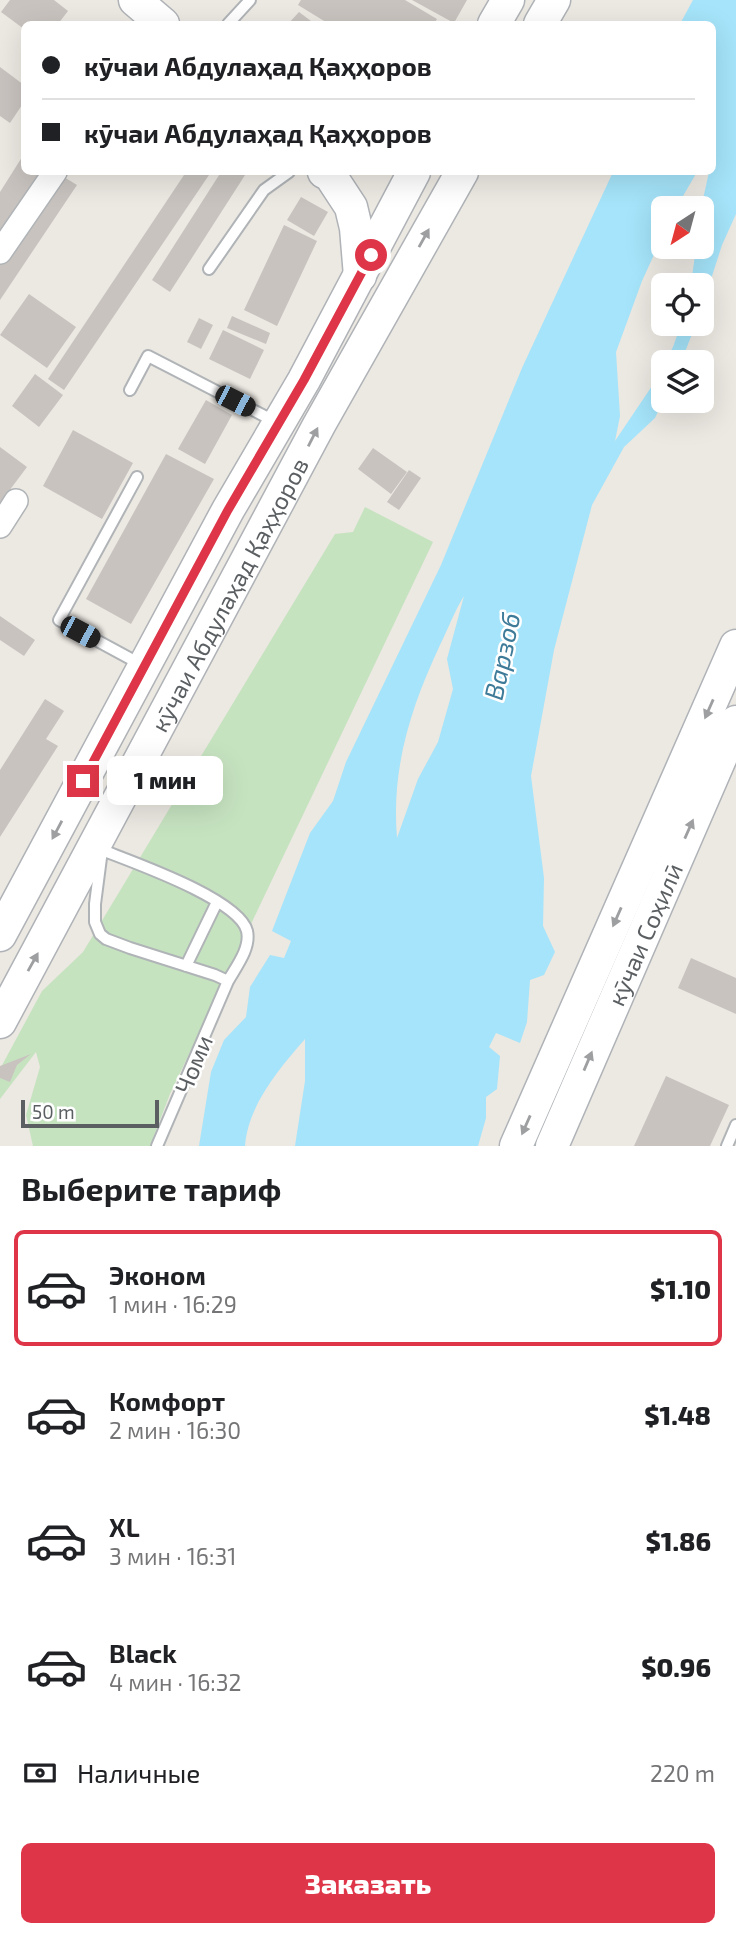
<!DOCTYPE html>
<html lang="ru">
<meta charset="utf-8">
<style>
:root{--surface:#fff;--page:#f6f6f6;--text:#202124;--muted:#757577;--line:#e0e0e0;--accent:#de3648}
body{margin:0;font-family:"Exo 2",sans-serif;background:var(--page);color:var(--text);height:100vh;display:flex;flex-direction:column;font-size:26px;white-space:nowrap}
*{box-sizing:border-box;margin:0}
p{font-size:23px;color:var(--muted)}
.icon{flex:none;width:38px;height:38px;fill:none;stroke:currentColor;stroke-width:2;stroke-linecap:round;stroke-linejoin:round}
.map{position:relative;height:1146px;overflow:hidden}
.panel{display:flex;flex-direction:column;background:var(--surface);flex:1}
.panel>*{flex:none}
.banner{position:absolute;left:21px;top:21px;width:695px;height:154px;border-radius:10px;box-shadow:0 7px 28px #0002;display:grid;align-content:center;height:154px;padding:0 21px;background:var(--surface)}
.needle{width:46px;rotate:216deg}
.controls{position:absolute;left:651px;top:196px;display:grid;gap:14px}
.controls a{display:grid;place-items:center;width:63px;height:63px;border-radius:10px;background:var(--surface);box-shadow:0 7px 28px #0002;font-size:35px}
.scale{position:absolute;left:21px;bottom:18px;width:138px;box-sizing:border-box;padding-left:7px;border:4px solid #5b5f62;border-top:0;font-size:19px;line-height:24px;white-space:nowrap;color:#5b5f62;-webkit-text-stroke:5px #fff;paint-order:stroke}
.end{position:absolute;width:32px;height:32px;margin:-16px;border:9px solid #de3648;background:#fff;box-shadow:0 0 0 4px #fff}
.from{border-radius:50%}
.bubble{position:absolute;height:49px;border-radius:10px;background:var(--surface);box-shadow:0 7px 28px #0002;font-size:23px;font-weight:800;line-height:49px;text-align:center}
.car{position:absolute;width:21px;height:42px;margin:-21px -10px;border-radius:9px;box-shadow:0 0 5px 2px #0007;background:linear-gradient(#222 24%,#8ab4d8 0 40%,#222 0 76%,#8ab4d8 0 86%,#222 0)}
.banner b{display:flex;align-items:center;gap:24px;height:66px;font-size:26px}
.banner b+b{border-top:2px solid var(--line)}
.banner i{width:18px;height:18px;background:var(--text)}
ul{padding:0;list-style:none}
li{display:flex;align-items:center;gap:21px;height:116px;margin:0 14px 10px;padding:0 7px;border:4px solid transparent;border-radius:10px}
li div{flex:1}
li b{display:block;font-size:26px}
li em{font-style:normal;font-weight:800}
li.current{border-color:var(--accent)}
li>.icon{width:63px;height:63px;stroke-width:1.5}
h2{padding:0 21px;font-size:32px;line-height:84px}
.pay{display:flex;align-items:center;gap:18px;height:77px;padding:0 21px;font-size:26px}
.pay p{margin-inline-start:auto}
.cta{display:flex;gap:14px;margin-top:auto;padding:14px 21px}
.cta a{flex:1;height:80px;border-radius:10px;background:var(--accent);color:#fff;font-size:28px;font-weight:800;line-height:80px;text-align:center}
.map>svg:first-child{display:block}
</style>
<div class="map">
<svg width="736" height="1146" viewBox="0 0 736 1146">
<rect width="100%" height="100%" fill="#ece8e2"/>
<path fill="#c6e3c0" d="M365 507 433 542 170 1094 150 1146H33L26 1115 40 1067 36 1052 0 1099V1069L42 991 83 952 335 534 353 532Z"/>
<path fill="#a5e4fa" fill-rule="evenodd" d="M693 0H736V214L722 245 702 307V285H691L696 247H702L701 208 709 172H712L714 147 712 149V24H680Z
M613 172H697L676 208H663V235L642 281 616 352 620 416 615 441 650 389 663 366V401L655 418 624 447 592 505 554 650 531 776 544 878 543 926 555 952 544 975 530 980 527 1022 520 1043 496 1033 489 1047 500 1056 497 1089 486 1097V1118L478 1146H295L305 1081V1039C279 1069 248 1105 245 1146H199L211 1072 224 1040 246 1017 250 987 270 955 284 958 291 941 272 931 310 833 333 801 346 762 441 565 522 368ZM464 596 447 659 453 689 438 742 418 779 397 838C391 768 411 707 440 645 448 629 455 610 464 596Z
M681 324H696L681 362H665L673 347Z"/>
<path fill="#c8c3bf" d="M10 0H54L68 11 58 24H24V29L1 12Z
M301 0H405L437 19 434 24H329L298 5Z
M412 0H467L454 23Z
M299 12 315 24H288Z
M0 67 24 85V102L10 123 0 116Z
M24 154V172H41L0 236V192Z
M186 172H211L64 390 48 379Z
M221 172H247L170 292 152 280Z
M59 174 77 185 0 300V262Z
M301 197 328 212 314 236 287 220Z
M284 225 317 241 277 326 244 310Z
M29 294 76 327 47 368 0 335Z
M232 316 270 333 266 344 227 328Z
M199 318 213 325 201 349 187 342Z
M223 330 264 350 250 379 209 359Z
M35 374 63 395 39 427 12 406Z
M206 400 232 415 205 464 178 449Z
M73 430 133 463 102 519 43 486Z
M0 447 27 467 0 503Z
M373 448 407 472 391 494 358 469Z
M166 454 214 479 131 624 86 599Z
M409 470 421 478 399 510 387 502Z
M0 616 35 640 24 656 0 640Z
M45 699 64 711 46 739 58 746 0 837V770Z
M691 958 736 978V1014L678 988Z
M31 1054 17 1065 10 1082 0 1078V1066Z
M666 1076 729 1105 710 1146H634Z"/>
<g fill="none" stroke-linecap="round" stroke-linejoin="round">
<g stroke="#b0b4b7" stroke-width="14">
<path id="lane" d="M228 24 250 0
M209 269 264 190 289 172
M130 390 148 356 276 422
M137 477 59 620 142 665
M102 850C132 862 239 899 247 931 251 948 236 967 228 981L215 975 130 948 106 939 100 934 95 922V904Z
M186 966 217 902
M157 1146 228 981
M727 1146 736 1125"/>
</g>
<g stroke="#b0b4b7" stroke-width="26">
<path id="street" d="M0 252 55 172
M0 526 16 501"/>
</g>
<g stroke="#afb3b7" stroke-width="35">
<g id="secondary">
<path d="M135 0 163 24"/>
<path d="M494 24 508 0"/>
<path d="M540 24 554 0"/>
<path d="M324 172 330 175 351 207 356 228 360 276"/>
<path d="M0 935 228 510 304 380 414 172"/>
<path id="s1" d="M0 1022 319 425 462 172"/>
<path d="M516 1146 736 646"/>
<path id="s2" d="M552 1146 736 722"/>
</g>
</g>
<use href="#lane" stroke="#fff" stroke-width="10"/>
<use href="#street" stroke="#fff" stroke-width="23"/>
<use href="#secondary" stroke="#fff" stroke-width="32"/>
</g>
<defs><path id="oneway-solid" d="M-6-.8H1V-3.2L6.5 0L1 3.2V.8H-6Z" transform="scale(1.75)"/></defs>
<g fill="#9d9fa1">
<use href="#oneway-solid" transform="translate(424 238) rotate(-61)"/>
<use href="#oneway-solid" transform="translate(313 437) rotate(-63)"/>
<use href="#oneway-solid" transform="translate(709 709) rotate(114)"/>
<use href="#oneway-solid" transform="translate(689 829) rotate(-66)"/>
<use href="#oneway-solid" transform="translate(57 830) rotate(118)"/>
<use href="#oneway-solid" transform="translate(617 917) rotate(114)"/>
<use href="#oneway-solid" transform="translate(33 962) rotate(-61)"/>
<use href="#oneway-solid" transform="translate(588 1061) rotate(-67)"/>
<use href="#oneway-solid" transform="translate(526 1125) rotate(114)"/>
</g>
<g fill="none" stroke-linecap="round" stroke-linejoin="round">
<path stroke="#de3648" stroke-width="9" d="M83 781 228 510 304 380 371 255"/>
</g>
<g text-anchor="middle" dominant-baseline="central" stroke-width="5" stroke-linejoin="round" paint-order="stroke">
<g font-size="24" fill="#5b5f62" stroke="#fff">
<text stroke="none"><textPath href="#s1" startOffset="485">кӯчаи Абдулаҳад Қаҳҳоров</textPath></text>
<text stroke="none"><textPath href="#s2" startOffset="231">кӯчаи Соҳилӣ</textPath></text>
<text transform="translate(193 1064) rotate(-67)">Чоми</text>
</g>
<g font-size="26" font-style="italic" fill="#3e7b99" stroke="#fff">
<text transform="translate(501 656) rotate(-78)">Варзоб</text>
</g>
</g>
</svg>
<div class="controls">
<a><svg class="needle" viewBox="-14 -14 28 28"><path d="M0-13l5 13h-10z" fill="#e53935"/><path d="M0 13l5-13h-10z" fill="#757577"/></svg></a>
<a><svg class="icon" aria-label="locate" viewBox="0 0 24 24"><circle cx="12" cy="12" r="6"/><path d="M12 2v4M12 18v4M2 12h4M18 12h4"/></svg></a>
<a><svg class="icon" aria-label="layers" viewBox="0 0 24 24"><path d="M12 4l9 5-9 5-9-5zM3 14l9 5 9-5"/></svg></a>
</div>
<div class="scale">50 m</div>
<i class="end from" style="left:371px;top:255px"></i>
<i class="end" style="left:83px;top:781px"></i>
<div class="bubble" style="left:107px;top:756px;width:116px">1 мин</div>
<i class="car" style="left:235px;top:401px;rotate:117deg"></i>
<i class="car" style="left:80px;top:632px;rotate:118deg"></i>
<div class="banner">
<b><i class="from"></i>кӯчаи Абдулаҳад Қаҳҳоров</b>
<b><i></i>кӯчаи Абдулаҳад Қаҳҳоров</b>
</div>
</div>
<section class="panel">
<h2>Выберите тариф</h2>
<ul>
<li class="current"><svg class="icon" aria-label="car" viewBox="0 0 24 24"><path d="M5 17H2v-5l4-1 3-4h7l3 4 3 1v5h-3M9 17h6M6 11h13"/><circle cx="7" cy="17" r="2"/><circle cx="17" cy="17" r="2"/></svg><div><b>Эконом</b><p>1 мин · 16:29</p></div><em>$1.10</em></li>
<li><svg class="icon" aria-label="car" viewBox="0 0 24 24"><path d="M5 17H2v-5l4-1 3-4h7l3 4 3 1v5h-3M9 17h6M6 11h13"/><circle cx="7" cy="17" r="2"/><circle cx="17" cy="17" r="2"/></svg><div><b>Комфорт</b><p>2 мин · 16:30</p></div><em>$1.48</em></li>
<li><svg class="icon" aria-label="car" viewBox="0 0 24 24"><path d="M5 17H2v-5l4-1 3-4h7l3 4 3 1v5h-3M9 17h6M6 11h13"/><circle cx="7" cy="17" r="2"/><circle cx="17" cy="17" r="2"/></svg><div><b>XL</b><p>3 мин · 16:31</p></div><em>$1.86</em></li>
<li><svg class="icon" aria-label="car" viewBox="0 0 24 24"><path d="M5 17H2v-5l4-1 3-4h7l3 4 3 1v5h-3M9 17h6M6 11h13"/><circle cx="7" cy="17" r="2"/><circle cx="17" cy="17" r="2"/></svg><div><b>Black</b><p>4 мин · 16:32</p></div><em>$0.96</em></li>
</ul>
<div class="pay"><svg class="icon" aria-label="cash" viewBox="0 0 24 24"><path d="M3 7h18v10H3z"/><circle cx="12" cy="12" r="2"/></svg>Наличные<p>220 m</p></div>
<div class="cta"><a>Заказать</a></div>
</section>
